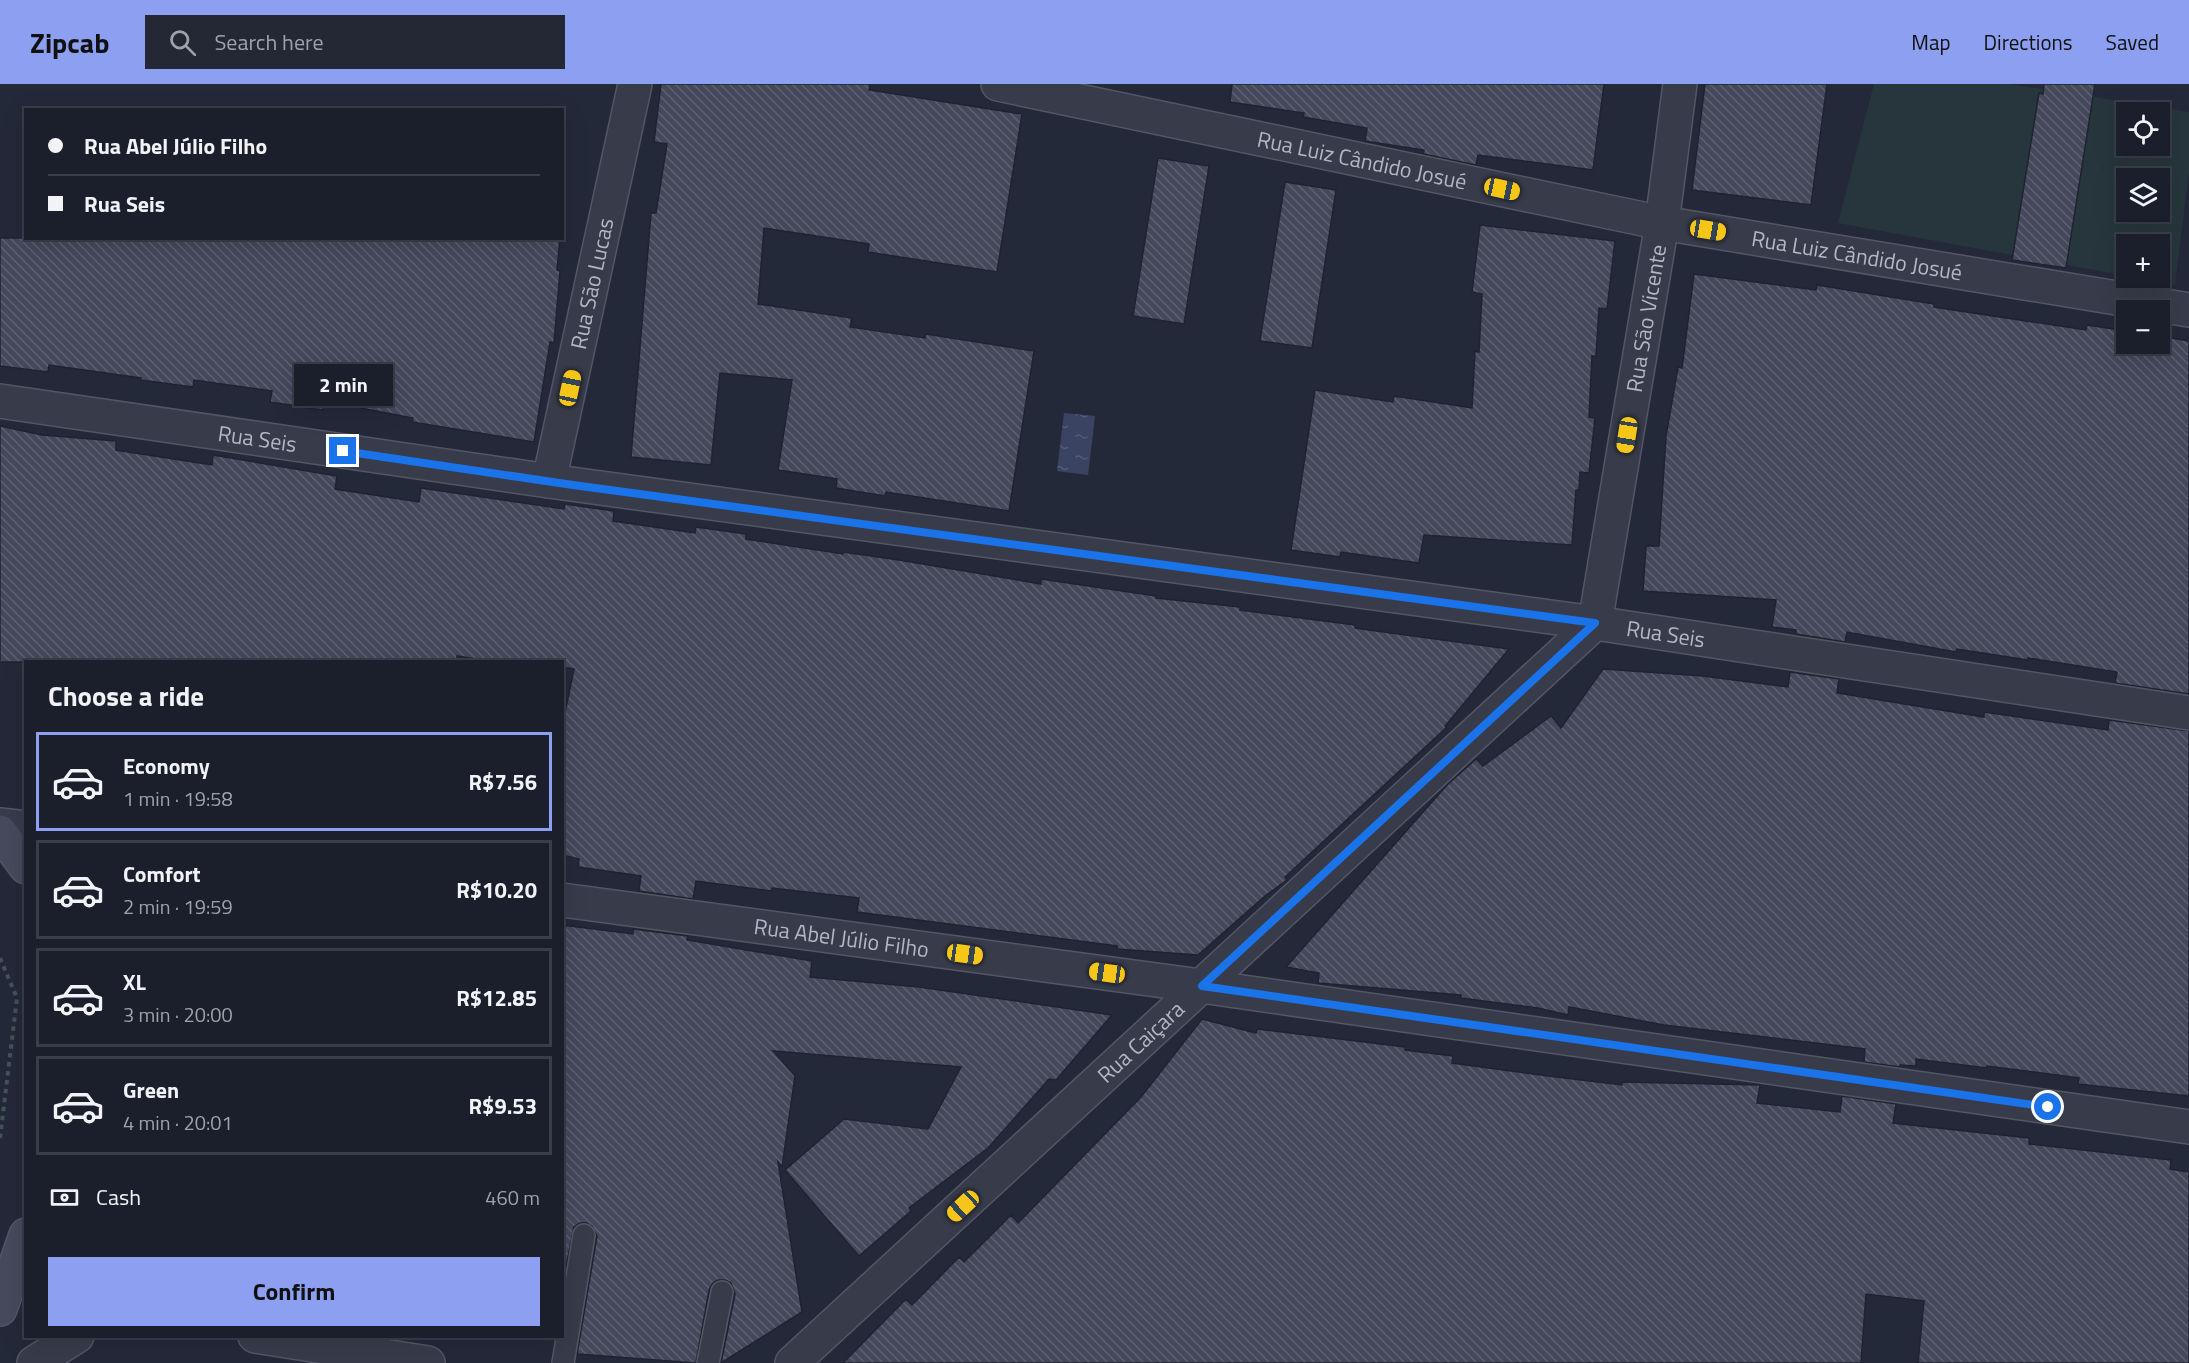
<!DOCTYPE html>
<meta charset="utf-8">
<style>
:root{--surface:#1b1f2c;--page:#242734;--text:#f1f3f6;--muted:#a0a2a9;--line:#393d48;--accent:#8d9ff0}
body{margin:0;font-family:"Titillium Web",sans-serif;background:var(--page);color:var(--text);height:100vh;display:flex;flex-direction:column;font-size:22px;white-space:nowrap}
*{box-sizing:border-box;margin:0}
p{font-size:20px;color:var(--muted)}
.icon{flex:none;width:33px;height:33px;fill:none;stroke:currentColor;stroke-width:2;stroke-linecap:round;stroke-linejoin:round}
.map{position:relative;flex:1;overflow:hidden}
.panel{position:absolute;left:24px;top:576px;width:540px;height:678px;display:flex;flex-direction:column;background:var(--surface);border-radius:0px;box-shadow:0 6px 24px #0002,0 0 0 2px var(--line)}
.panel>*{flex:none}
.banner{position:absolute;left:24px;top:24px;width:540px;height:132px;border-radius:0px;box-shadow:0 6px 24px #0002,0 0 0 2px var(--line);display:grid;align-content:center;height:132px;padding:0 24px;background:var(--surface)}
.tools{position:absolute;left:2116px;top:18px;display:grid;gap:12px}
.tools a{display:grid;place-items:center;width:54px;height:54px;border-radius:0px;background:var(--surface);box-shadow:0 6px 24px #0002,0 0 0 2px var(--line);font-size:30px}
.end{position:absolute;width:27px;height:27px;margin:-14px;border:8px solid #1a73e8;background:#fff;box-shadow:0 0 0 3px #fff}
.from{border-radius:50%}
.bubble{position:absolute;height:42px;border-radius:0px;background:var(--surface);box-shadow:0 6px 24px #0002,0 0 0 2px var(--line);font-size:20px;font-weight:700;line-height:42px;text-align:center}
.car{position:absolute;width:18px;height:36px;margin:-18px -9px;border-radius:8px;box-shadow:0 0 4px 2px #0007;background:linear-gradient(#f5c518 24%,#345 0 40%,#f5c518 0 76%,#345 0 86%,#f5c518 0)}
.banner b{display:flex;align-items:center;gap:21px;height:57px;font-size:22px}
.banner b+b{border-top:2px solid var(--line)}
.banner i{width:15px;height:15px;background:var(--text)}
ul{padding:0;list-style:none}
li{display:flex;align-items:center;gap:18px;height:99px;margin:0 12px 9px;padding:0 12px;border:3px solid var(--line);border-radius:0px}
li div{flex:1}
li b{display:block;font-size:22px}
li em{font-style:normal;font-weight:700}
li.current{border-color:var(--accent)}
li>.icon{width:54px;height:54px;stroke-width:1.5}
h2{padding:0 24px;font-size:27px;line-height:72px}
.pay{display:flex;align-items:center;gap:15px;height:66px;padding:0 24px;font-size:22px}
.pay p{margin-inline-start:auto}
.cta{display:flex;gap:12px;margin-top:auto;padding:12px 24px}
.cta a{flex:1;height:69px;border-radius:0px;background:var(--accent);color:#111;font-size:24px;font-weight:700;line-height:69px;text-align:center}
header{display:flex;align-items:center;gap:36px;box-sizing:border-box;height:84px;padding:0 30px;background:var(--accent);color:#111}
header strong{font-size:28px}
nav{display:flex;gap:33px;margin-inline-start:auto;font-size:21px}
.search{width:420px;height:54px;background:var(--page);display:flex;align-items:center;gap:15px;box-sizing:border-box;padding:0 21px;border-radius:0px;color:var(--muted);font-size:22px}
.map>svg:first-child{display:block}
</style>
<header>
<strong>Zipcab</strong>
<div class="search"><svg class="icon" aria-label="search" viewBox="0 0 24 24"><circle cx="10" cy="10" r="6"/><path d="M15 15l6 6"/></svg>Search here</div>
<nav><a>Map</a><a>Directions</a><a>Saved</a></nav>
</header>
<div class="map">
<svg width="2189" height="1279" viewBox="0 0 2189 1279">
<defs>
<pattern id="water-ripples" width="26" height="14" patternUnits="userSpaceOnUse" patternTransform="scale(1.5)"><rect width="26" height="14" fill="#3a4362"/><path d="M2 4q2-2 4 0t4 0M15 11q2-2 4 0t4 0" fill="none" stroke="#545c77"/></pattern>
<pattern id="building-back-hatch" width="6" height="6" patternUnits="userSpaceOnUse" patternTransform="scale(1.5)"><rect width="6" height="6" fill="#43485b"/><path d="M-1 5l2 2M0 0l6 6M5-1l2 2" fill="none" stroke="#5c6071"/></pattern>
</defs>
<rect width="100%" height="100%" fill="#24293a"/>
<path fill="#27363c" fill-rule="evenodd" d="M1874 0H2009L2189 28V87L2175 201 2133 194H2160V160H2127V192L1838 139ZM2127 28H2160V62H2127ZM2127 94H2160V128H2127Z"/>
<path fill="url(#water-ripples)" d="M1064 329 1095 332 1088 391 1057 387Z"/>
<path fill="url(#building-back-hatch)" stroke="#1f2331" stroke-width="1.5" d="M661 0H870L869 6 1022 30 997 188 868 168 869 160 764 144 758 220 852 234 850 243 925 254 926 250 1034 267 1009 427 886 408 885 412 836 404 837 395 778 386 792 296 720 289 711 381 631 373 651 129H656L667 60 654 58Z
M1232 0H1604L1593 86 1478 71 1476 81 1423 70 1424 66 1365 57 1367 44 1303 33 1304 29 1230 18Z
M1705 0H1827L1811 121 1692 106Z
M2044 0H2095L2066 184 2012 176 2039 9 2043 10Z
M1158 74 1209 82 1184 240 1133 232Z
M1285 98 1336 106 1312 264 1260 257Z
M1480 141 1615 157 1607 225 1599 224 1596 272H1592L1589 333 1595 334 1589 389 1580 388 1579 406H1576L1572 461 1424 451 1419 479 1341 468 1340 473 1291 466 1315 306 1393 318 1394 312 1472 324 1475 267 1479 268 1482 210 1472 208Z
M0 154H560L557 186 560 187 554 259 550 258 534 358 412 338 413 334 324 317 323 326 270 318 272 307 194 296 193 303 141 296V294L49 281 48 288 0 282Z
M1694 190 1816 206 1817 201 1934 220V223L2086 246 2087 241 2127 247V260H2160V252L2189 257V610L2115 599 2117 588 2028 574V576L1957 565 1956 568 1847 548 1845 558 1796 550V546L1772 543 1776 516 1643 507 1646 462H1659L1666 352 1678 283 1682 284Z
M0 342 42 351 116 357V366L212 381 213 371 337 392 335 405 419 418 421 404 564 425 565 420 614 427 613 437 695 449 696 443 746 450V455L843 470V468L899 476 1041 500V495L1156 512V514L1240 523V526L1355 541V544L1509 565 1445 642 1446 644 1285 793 1287 796 1265 812 1198 871 1117 865V862L857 828 859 814 772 804 771 807 696 797 693 815 639 807 641 792 578 783 579 775 562 771V643L574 585 562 583V578H494L457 572V578H0Z
M1603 585 1703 592 1788 603 1790 588 1839 595 1837 609 1984 633V628L2108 646 2109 636 2189 647V1012L2078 1000 2079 994 1987 982V984L1916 975V982L1900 981V983L1864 978 1865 965 1664 941 1569 923 1568 931 1538 924 1461 914V911L1318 899 1319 889 1286 883 1447 701 1476 675 1483 682 1551 632 1561 644Z
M562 841 633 850V845L688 852 687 856 812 877 810 893 919 903 1112 931 1056 996 1049 995 988 1064 909 1124 911 1127 859 1172 785 1086 844 1035 928 1045 961 983 773 967 795 992 782 1083 778 1078 802 1228 721 1279 735 1210 731 1199 725 1196H718L713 1199 709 1206 696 1279 577 1270 597 1152 592 1142 587 1139H580L574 1143 562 1203Z
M1202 935 1256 949 1257 945 1405 963V966L1453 972 1452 979 1548 992 1622 1001V998L1760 1001 1757 1019 1840 1028 1842 1012 1896 1020 1893 1039 2029 1054V1060L2171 1076 2170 1085 2189 1088V1279H1918L1924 1217 1866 1210 1861 1279H843L906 1215 912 1221 959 1173 964 1178 1011 1131 1018 1139 1141 1013Z"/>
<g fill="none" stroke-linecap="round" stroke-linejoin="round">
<g stroke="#535665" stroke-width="24">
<path id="service" d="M563 1279 584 1151
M708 1279 722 1208"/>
</g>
<g stroke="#535665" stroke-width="36">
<g id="minor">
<path id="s1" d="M998 0 1662 139 2189 226"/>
<path id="s2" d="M0 317 549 397 1595 539 2189 629"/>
<path id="s3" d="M549 397 635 0"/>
<path d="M0 741 26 744"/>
<path id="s4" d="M562 816 1201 902 2189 1043"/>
<path d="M255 1252 428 1279"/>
<path d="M34 1279 77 1252"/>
<path id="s5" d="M792 1279 1595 539 1662 139 1680 0"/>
</g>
</g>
<g stroke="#535665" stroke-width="36">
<path id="secondary" d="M0 748 26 783
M0 1225 26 1151"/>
</g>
<path stroke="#445158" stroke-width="4" stroke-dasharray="4.5 4.5" stroke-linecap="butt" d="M0 874 17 914 0 1054"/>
<use href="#service" stroke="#383b4a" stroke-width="21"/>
<use href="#minor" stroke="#383b4a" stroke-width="33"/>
<use href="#secondary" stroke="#464a5d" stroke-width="33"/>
</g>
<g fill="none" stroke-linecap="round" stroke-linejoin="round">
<path stroke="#1a73e8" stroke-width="8" d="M343 367 573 401 1595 539 1202 902 2048 1023"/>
</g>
<g text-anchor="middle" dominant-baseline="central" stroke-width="5" stroke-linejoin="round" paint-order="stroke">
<g font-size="22" fill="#b3b6c6" stroke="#1d212f">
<text stroke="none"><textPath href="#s1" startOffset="372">Rua Luiz Cândido Josué</textPath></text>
<text stroke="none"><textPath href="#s1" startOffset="876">Rua Luiz Cândido Josué</textPath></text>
<text stroke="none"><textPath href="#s3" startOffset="202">Rua São Lucas</textPath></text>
<text stroke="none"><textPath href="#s5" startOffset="1401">Rua São Vicente</textPath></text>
<text stroke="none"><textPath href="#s2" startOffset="260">Rua Seis</textPath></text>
<text stroke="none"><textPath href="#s2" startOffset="1682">Rua Seis</textPath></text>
<text stroke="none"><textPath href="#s4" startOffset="282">Rua Abel Júlio Filho</textPath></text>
<text stroke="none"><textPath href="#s5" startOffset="474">Rua Caiçara</textPath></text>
</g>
</g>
</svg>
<div class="tools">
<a><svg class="icon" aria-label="locate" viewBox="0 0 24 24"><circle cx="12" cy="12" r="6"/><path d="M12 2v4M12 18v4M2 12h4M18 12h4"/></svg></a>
<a><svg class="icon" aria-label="layers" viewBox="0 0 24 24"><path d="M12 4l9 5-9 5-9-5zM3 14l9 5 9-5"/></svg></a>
<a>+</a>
<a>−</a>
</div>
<i class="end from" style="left:2048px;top:1023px"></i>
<i class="end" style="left:343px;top:367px"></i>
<div class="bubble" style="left:294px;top:280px;width:99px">2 min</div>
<i class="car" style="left:1502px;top:105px;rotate:102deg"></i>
<i class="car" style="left:1708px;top:146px;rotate:99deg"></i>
<i class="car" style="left:570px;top:304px;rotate:12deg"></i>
<i class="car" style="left:1627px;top:351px;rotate:189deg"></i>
<i class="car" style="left:965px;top:870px;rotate:98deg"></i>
<i class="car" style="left:1107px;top:889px;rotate:278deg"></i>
<i class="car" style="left:963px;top:1122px;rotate:227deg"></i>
<div class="banner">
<b><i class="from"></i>Rua Abel Júlio Filho</b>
<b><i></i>Rua Seis</b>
</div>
<section class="panel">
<h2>Choose a ride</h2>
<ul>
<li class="current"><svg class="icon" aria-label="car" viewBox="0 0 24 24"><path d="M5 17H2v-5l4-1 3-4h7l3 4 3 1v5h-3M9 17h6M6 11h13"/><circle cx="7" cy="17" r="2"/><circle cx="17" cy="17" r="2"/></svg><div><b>Economy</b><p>1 min · 19:58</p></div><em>R$7.56</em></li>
<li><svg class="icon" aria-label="car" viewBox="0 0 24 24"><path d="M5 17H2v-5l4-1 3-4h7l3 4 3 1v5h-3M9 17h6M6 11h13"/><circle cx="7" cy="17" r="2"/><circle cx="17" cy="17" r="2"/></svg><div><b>Comfort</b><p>2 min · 19:59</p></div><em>R$10.20</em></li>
<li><svg class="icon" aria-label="car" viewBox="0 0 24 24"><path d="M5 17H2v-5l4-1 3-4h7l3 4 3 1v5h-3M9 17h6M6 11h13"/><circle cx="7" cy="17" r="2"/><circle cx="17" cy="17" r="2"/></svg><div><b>XL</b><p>3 min · 20:00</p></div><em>R$12.85</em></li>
<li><svg class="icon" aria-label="car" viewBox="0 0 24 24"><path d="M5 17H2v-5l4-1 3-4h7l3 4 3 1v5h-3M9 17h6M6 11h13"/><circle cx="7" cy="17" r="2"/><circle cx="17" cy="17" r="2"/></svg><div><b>Green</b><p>4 min · 20:01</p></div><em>R$9.53</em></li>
</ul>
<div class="pay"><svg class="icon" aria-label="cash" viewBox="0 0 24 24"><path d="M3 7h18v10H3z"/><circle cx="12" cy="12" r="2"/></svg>Cash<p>460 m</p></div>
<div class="cta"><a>Confirm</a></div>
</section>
</div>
